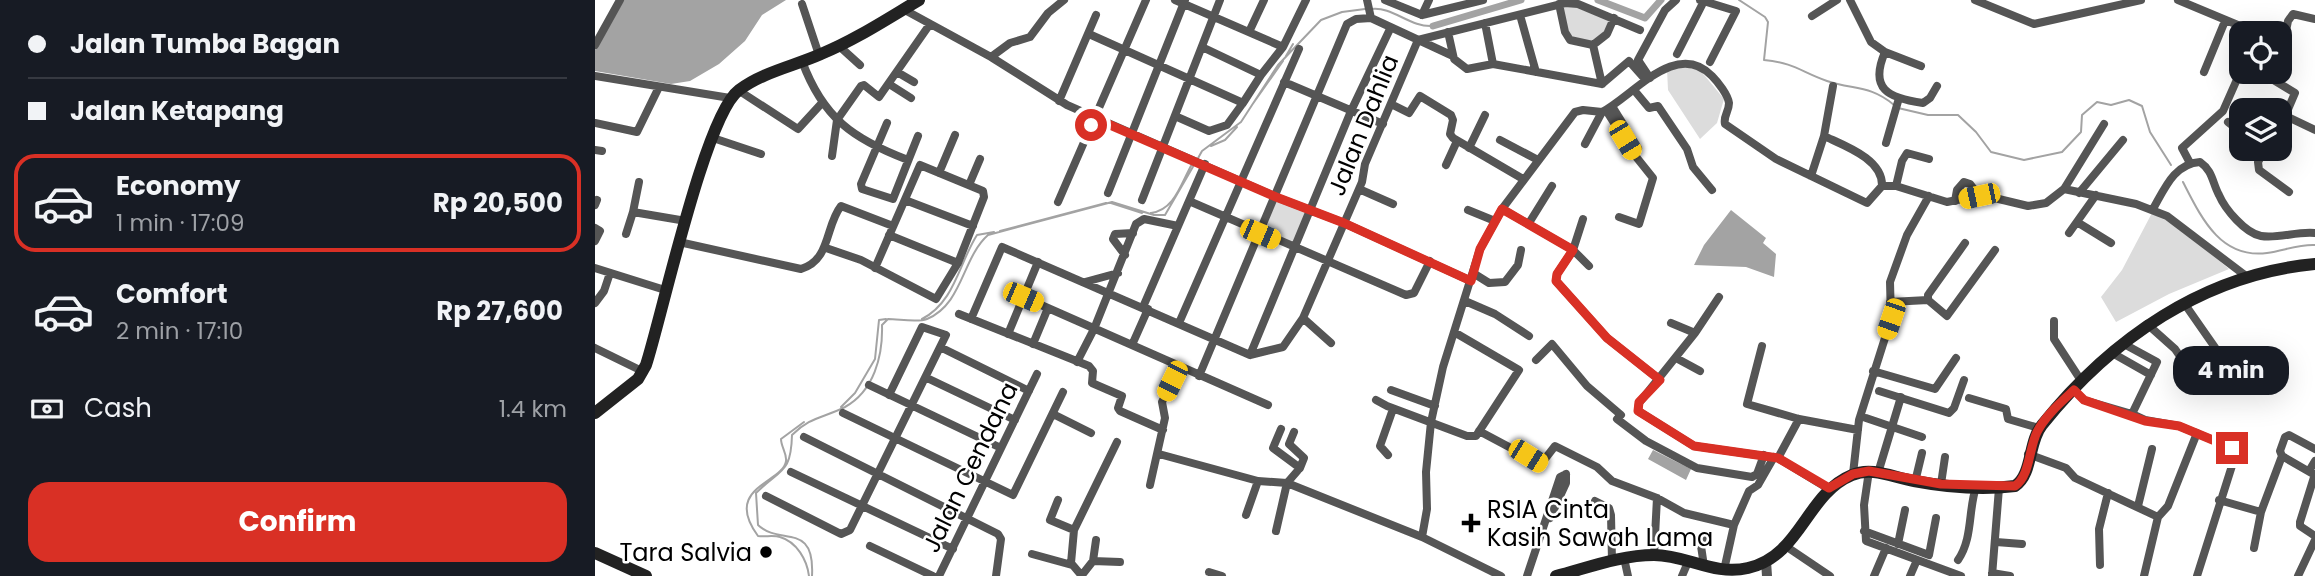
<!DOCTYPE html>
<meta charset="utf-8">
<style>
:root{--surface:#171b24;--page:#242831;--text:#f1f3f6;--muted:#9ea1a6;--line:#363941;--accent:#d93025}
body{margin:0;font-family:Poppins,sans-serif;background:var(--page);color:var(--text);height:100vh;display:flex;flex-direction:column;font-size:26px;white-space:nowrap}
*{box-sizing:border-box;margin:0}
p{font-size:23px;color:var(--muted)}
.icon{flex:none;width:38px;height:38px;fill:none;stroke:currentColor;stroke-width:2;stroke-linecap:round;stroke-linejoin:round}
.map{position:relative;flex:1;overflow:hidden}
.side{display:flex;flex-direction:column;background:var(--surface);width:595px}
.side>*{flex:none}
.banner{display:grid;align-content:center;height:154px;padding:0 28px;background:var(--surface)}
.tools{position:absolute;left:1634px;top:21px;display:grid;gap:14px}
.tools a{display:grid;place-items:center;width:63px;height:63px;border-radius:14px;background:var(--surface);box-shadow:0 7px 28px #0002;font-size:35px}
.end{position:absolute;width:32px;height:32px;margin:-16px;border:9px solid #d93025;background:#fff;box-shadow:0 0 0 4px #fff}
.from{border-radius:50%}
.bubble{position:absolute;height:49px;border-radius:21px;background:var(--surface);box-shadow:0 7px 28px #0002;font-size:23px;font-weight:700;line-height:49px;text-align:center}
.car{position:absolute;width:21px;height:42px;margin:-21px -10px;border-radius:9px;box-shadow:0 0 5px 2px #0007;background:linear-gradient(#f5c518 24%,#345 0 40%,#f5c518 0 76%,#345 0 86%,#f5c518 0)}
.banner b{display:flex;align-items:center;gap:24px;height:66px;font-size:26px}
.banner b+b{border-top:2px solid var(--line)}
.banner i{width:18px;height:18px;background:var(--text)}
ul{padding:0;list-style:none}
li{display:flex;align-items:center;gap:21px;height:98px;margin:0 14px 10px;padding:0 14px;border:4px solid transparent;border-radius:21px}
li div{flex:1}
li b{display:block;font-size:26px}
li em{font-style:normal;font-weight:700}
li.current{border-color:var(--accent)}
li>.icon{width:63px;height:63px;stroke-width:1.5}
.pay{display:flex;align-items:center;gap:18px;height:77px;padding:0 28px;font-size:26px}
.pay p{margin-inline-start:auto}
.primary-button{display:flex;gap:14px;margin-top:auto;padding:14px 28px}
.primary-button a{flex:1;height:80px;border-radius:21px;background:var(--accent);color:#fff;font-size:28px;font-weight:700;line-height:80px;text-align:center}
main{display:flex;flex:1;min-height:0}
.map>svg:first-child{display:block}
</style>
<main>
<section class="side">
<div class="banner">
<b><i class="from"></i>Jalan Tumba Bagan</b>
<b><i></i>Jalan Ketapang</b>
</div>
<ul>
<li class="current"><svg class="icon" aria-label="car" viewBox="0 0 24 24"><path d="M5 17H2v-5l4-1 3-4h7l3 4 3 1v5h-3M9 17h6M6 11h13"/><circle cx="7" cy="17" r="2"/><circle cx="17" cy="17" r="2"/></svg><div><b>Economy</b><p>1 min · 17:09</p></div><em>Rp 20,500</em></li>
<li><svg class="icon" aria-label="car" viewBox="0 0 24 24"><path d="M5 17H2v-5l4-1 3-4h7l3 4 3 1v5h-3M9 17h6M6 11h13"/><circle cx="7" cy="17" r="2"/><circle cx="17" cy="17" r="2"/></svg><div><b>Comfort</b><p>2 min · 17:10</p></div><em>Rp 27,600</em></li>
</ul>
<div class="pay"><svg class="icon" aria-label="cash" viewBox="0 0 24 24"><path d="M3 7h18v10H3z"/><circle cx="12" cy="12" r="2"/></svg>Cash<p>1.4 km</p></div>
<div class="primary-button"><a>Confirm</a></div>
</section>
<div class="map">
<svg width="1720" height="576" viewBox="0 0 1720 576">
<rect width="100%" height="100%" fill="#fff"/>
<path fill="#dcdcdc" d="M964 4 989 7 1019 18 998 45 975 40Z
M1090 67 1105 70 1129 99 1122 123 1105 139 1073 90 1072 69Z
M682 199 713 212 698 245 667 233Z
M1558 211 1583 226 1634 269 1574 294 1521 322 1506 297 1527 270Z"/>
<path fill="#a3a3a3" d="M29 0H191L167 15 150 41 124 64 95 81 76 84 0 71V50Z
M1136 210 1171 238 1168 243 1181 254 1179 277 1151 267 1099 265 1109 245Z
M1058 450 1096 469 1091 480 1053 459Z"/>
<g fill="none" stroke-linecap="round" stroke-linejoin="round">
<path stroke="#a3a3a3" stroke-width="2" d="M1144 0 1170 17 1173 22 1169 60C1200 63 1206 72 1232 81 1259 90 1275 85 1299 105
M776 9C798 6 815 28 838 26
M691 56 698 44
M657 105 688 61
M1303 108 1333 115H1363L1381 132 1396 152 1429 160 1467 152 1486 132 1487 115 1502 102 1516 105 1534 100 1547 106 1555 132 1576 165
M616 146 630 140 642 127
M602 160 607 151 646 122 683 65 726 20 747 12 770 9
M1588 182C1606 217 1625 259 1672 253 1688 251 1704 244 1720 245
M516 203 547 213
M556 213C580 210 586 183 597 164
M405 231 511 203
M327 319C360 302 364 263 382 235L399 232
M246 407 260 393 280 359 284 320 291 319
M209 422 186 439C186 447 192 453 191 461 188 483 127 487 163 536 170 537 179 535 185 537 202 542 212 560 214 576
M217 576C220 521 185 546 163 525L161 493C186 468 196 474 197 435 215 417 228 418 250 407 279 391 288 356 287 325L293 319C304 319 322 323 332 319 368 304 367 258 393 235L517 202 559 215H570L599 165"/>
<path stroke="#a3a3a3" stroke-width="7" d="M1003 0 1050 18 1066 0
M838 26 926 0"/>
<path stroke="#555" stroke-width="8" d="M580 0 688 47
M772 0 776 18
M790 0 827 15
M1105 0 1141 11 1115 62
M1255 0 1276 42 1290 52C1274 89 1293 98 1328 103L1335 98 1342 86
M1380 0 1439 24 1546 0
M1583 0 1662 33
M207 4 224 55
M964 4 970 32 975 40 998 45 1012 34 1019 18
M308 9 396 57 472 105 681 197 749 223 876 281
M827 15 888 0
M827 15 834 0
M925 15 941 72
M1217 16 1242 0
M890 23 898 64
M654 32 669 0
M853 32 859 59 872 69 898 64 1007 84
M494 34 648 103
M823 40 970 3 983 4 1045 30
M1685 40 1690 36 1693 21 1698 14 1720 19
M0 45 25 0
M998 45 1007 84
M244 46 265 65
M607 47 666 75
M1290 52 1326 66
M1082 54 1109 1
M396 57 415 43 435 37 453 13 469 0
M207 61C228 118 258 139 313 160
M302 72 319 82
M1609 72 1630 21
M0 76 135 98
M1672 76 1700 93 1685 128
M1055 78 1043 60 1070 10 1081 0
M689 82 788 124
M294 84 316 98
M1007 84 1034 61 1050 79
M143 90 203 129 226 104
M1039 90 1054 108 1063 106 1092 149 1098 167 1117 190
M464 101 501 15
M796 104 814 113 825 96 856 115 858 120 855 134 858 138 928 179
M1017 106 1043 148
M1011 110 1038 153 1058 178 1044 224 1024 217
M580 116 614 131 632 125 648 103 666 75 688 47 711 0
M1691 116 1720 130
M1633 122 1647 133
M0 123 42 132 64 87
M292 123 266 184 267 189 298 199 323 136
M1229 136C1250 146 1288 159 1287 186
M118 138 166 154
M905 140 943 160
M1291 143 1304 98
M990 144 1007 112
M874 148 890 115
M1670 149 1663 162 1664 170 1694 192
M0 150 7 151
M237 156 242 120 266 86 269 85 284 97 335 24
M1595 163 1587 148 1628 111 1647 68
M851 165 862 141
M344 173 360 135
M1216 176 1229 136 1238 86
M374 185 385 159
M1301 186 1307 161 1312 153 1334 159
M764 189 798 204
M1469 189 1541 204 1572 216 1651 276
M513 193 590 0
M1484 193 1528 140
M310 200 378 226
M547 200 625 0
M594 201 811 295 819 293 835 261
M1360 201 1362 190 1369 182 1375 184 1384 196
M463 202 551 0
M0 205 2 200
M907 209 978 250 962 274 961 281 1012 338 1065 380
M1558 209C1570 188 1579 164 1605 162 1618 171 1617 182 1624 195 1630 209 1650 233 1666 236 1683 239 1702 231 1720 233
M873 210 900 221
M38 212 44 182
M988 219 978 250 994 266
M1482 222 1516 243
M934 223 957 186
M0 228 5 231 0 241
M1474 233 1501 195
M31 234 38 212 91 221
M294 235 363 263
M84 242 206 269C236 260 230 226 246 206L298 226
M231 248 266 260 341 299 363 263 389 197 388 191 325 165 280 268
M530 255 518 239 520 234 538 233
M0 268 70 290
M878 273 894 283 910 282 923 265 926 250
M490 282 523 273
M428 297 673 405
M1333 300V295L1370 243
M870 301 900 314 934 336
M1295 302 1333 300 1352 316 1400 250
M0 303 9 291 15 273
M1589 303 1642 379
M548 307 610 164
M364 314 494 366 498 371 497 383 527 396 523 408 525 411 568 430
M708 318 736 343
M376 319 407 247 655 355 688 347 708 318 767 182 770 164 823 40
M1459 321V339L1487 382
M584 323 704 49
M1076 323 1100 333 1044 403 1043 411 1099 446 1183 458 1234 489
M1552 324 1580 349 1602 381
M1100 333 1124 297
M413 334 443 262
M438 344 453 308
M1529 344 1562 362 1537 414 1550 420 1584 426 1642 450 1602 576
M537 345 553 309
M1167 346 1152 404 1204 419 1263 430
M0 348 49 372
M347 348 434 391
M1519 354 1556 375
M655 355 756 111 795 29
M1081 358 1105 371
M941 360 957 344 992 386 1026 415 1022 419 1051 441 1102 468 1157 477 1162 474 1169 455
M482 362 499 329 541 224 549 219 583 226
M1278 371 1340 389 1361 358
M604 376 752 24 761 19 776 18 858 56
M332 378 420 420
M274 385 406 448
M796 390 840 406
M1479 390 1489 400 1537 414
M1284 391 1354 413 1359 408 1369 380
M1374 398 1411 409 1413 419 1444 428
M781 400 792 406 872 436H881L924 370 859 332
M248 413 418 495 468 392
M458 414 496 433
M1271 418 1327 437
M686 429 678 448 705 468
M884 431 946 464 960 446 1002 467 1017 481 1062 498 1089 513 1139 525
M209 437 403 534 406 539 401 576
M564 454 663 481 692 483 827 537
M1433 454 1471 468 1480 478 1563 517
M793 455 785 446 798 409
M1687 456 1720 475
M1183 458 1204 419
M1274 471 1269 505 1271 541 1366 576
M1714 471 1720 461
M196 472 358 549
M1283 473 1306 397
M1258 474 1264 420 1296 319 1295 282 1312 235 1334 196
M1720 474 1705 522V526L1720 536
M1320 482 1327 453
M1346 484 1350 457
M555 485 570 418 567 402 584 367
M171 496 246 534 255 530 351 335 327 327 294 395
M463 500 455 520 479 530
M1624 500 1666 512
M1000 501 1014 508 1016 515 1017 561
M1543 506 1557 449
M651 515 663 481
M955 518 971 483V474
M681 531 692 483 705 468 709 458 694 444 699 432
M1269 531 1334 555 1341 518
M1401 542 1427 544
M1303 544 1310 510
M275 546 338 576
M1192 547 1235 576
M1659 548 1666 512 1687 456 1685 451 1690 437 1694 435 1720 449
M437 554 477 565
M1059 555 1062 498
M1029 558 1033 576
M1363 560C1378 538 1373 511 1381 487
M498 561 501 540
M1505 565 1504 529 1513 493
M1109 566 1106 546 1109 534
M1129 570 1139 525 1154 491 1163 485 1179 457
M614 572 627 576
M1397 573 1415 576
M487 575 498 561 525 562
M344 576 442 374
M487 576 476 563 479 530 522 442
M906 576 827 537 832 509 831 472 836 422 848 367 885 249 907 209 980 112 988 110 1007 112C1038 96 1081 39 1117 76 1123 82 1133 95 1134 103 1134 112 1128 116 1130 124L1181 159 1272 203 1287 186H1301L1352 202 1387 195 1433 206 1451 203 1469 189 1509 124
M932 576 965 477 971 474
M1087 576 1093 562
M1279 576 1291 548
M1315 576 1322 560
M1397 576 1404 488
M1549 576 1563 517 1573 506 1602 433
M1703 576 1720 540"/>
<path stroke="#555" stroke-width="10" d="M1171 561 1172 576"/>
<path stroke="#222" stroke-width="12" d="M0 413 43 379 51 365C67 316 110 115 144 90 168 72 199 66 226 54 260 40 292 19 324 0
M0 553 51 576
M961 576C992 568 1026 555 1059 555 1092 555 1119 576 1153 568 1206 556 1211 494 1257 475 1277 466 1299 478 1319 481 1351 487 1388 490 1420 486 1438 474 1433 442 1447 425 1516 339 1609 274 1720 264"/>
</g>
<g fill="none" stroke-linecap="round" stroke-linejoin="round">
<path stroke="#d93025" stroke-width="9" d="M496 125 499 118 681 197 749 223 876 281 885 249 907 209 978 250 962 274 961 281 1012 338 1065 380 1044 402 1043 411 1099 446 1183 458 1234 488 1258 474 1274 471 1346 484 1420 486C1435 476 1434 448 1442 432 1450 416 1466 402 1479 390L1489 400 1550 421 1584 426 1637 448"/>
</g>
<g fill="#000" stroke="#fff" stroke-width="2.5">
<path d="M872.5 512.5h7v7h7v7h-7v7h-7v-7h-7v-7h7z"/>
<circle cx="171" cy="552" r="7"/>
</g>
<g text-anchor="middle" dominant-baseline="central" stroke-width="5" stroke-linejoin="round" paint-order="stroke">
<g font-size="24" fill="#000" stroke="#fff">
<text transform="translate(768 125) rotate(-68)">Jalan Dahlia</text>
<text transform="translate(375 467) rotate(-64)">Jalan Cendana</text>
</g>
<g font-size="24" fill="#000" stroke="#fff" text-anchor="start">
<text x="892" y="509">RSIA Cinta<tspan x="892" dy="28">Kasih Sawah Lama</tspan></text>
<text x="157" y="552" text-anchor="end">Tara Salvia</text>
</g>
</g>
</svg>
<div class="tools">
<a><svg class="icon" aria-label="locate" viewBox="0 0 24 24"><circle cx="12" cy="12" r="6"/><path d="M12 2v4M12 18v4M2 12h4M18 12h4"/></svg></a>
<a><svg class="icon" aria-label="layers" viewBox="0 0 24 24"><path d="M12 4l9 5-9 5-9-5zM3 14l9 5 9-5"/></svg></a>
</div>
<i class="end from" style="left:496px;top:125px"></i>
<i class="end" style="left:1637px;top:448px"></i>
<div class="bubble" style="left:1578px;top:346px;width:116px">4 min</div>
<i class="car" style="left:1030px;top:140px;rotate:149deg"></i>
<i class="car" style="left:1384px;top:196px;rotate:258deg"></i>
<i class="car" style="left:665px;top:234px;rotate:113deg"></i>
<i class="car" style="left:428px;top:297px;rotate:113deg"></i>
<i class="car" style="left:1296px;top:319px;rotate:199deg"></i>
<i class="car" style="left:577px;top:381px;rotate:206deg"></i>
<i class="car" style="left:933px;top:456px;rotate:122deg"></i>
</div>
</main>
